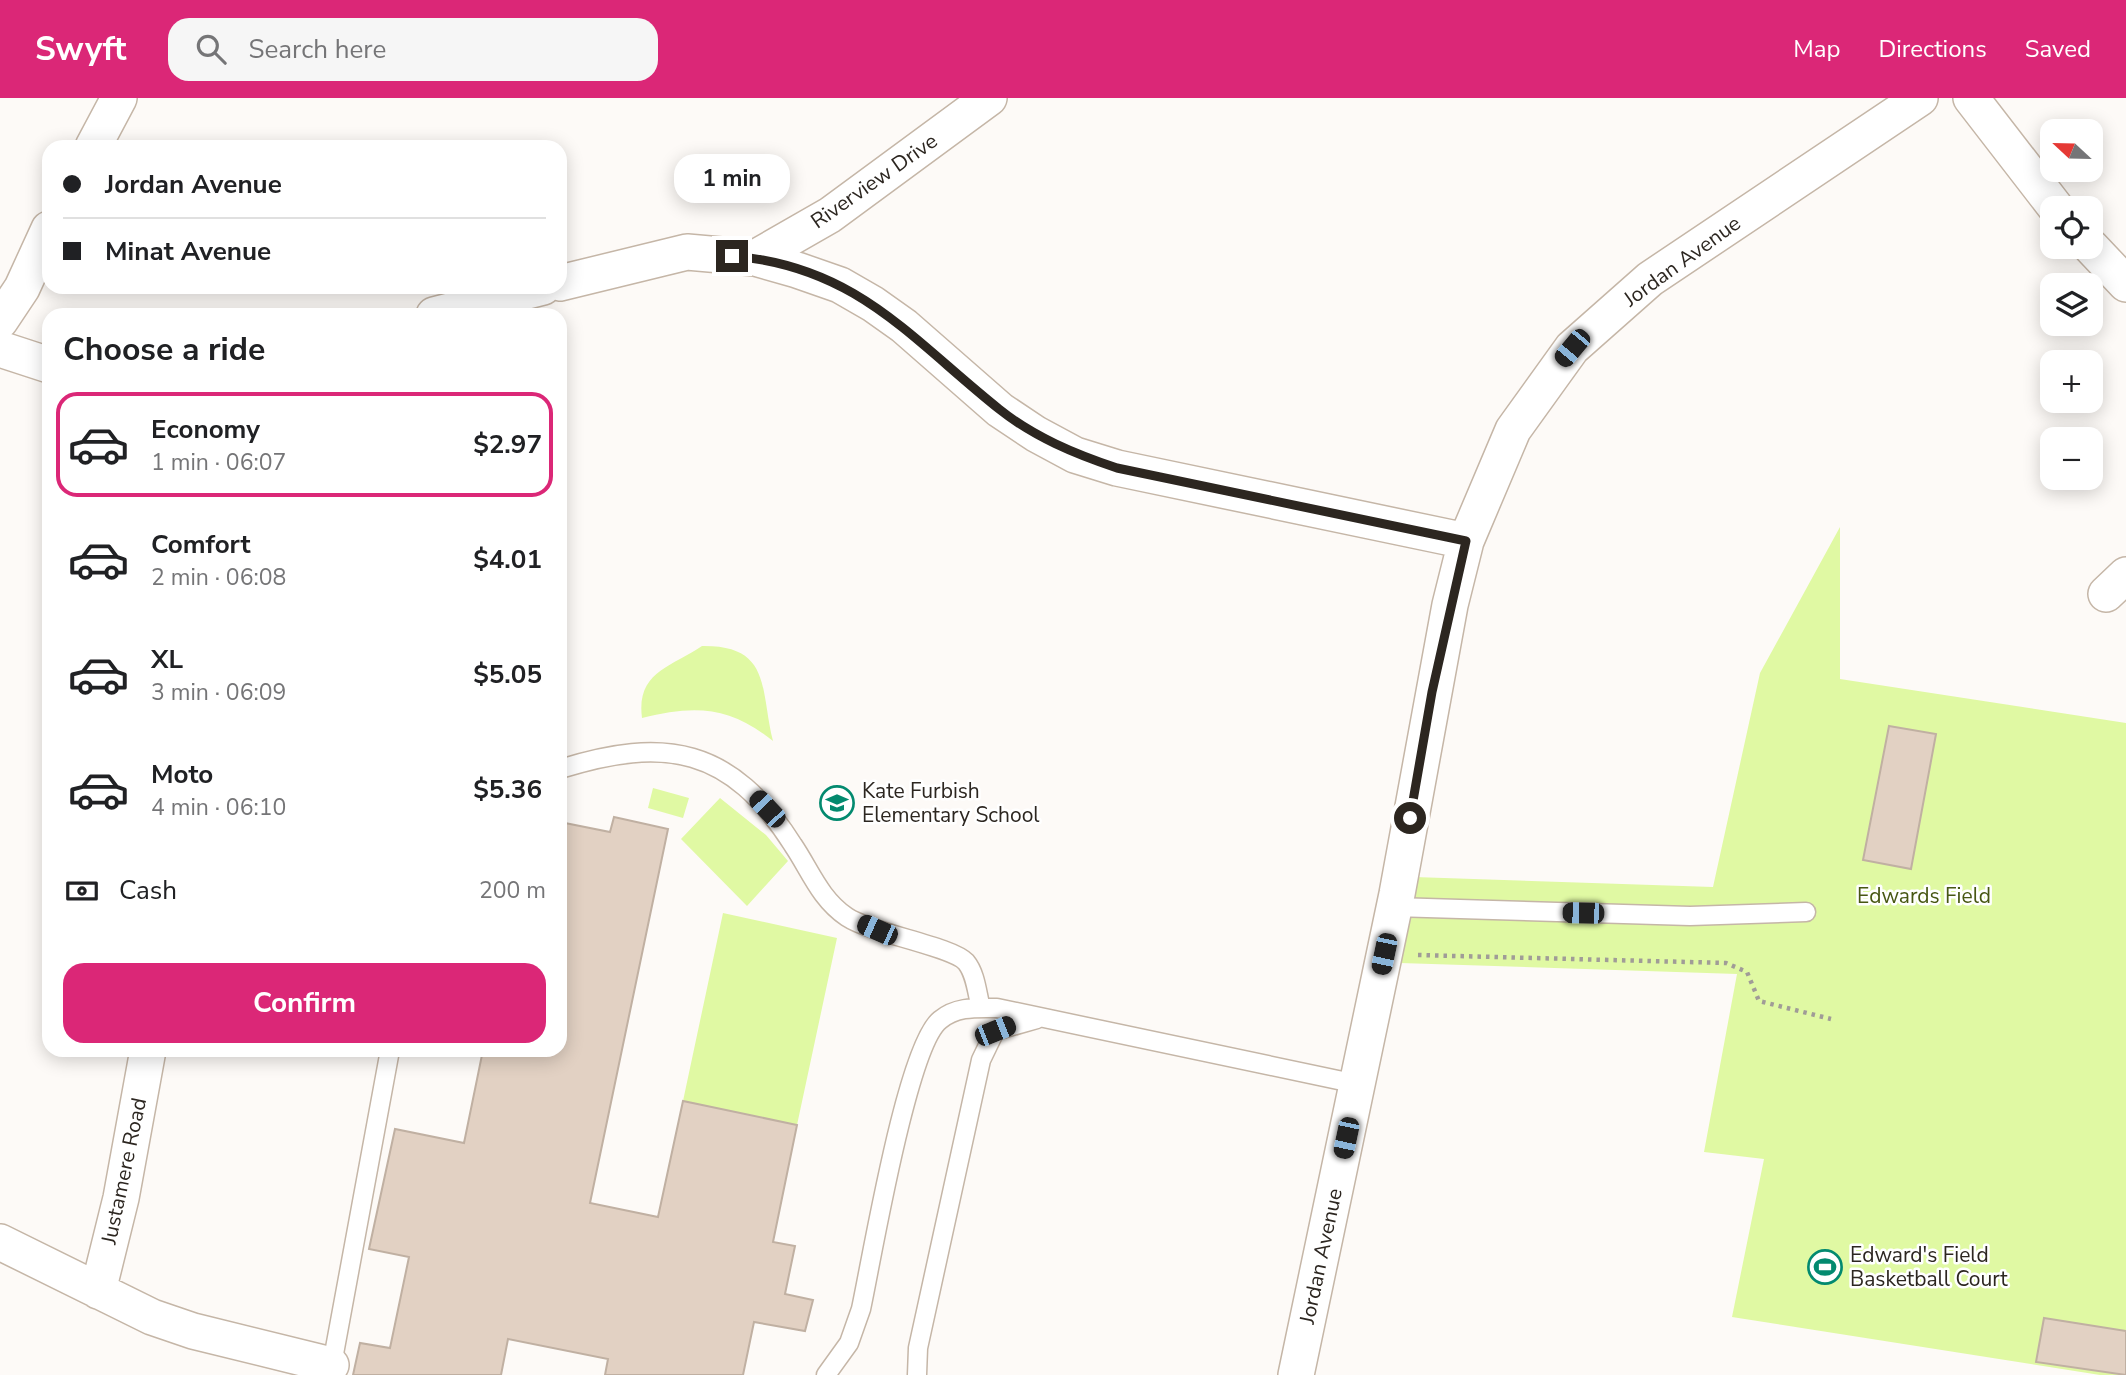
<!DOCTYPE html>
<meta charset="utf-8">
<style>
:root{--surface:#fff;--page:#f6f6f6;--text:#202124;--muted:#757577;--line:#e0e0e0;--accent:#db2777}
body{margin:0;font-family:"Nunito Sans",sans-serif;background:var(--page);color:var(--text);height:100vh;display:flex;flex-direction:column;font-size:26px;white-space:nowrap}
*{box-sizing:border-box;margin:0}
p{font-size:23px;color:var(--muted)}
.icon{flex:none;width:38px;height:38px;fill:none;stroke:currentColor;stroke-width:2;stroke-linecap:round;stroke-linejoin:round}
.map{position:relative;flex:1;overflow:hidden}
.side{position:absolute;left:42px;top:210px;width:525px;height:749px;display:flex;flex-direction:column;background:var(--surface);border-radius:21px;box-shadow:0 4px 18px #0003}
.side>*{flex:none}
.hud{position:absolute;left:42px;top:42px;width:525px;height:154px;border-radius:21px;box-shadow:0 4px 18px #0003;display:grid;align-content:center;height:154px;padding:0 21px;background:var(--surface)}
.needle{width:46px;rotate:292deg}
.controls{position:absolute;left:2040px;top:21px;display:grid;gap:14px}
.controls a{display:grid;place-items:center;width:63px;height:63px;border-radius:14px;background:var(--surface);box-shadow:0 4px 18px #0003;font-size:35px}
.end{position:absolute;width:32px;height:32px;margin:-16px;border:9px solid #2c2620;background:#fff;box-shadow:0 0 0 4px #fff}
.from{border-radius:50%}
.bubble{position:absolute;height:49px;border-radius:21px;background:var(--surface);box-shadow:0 4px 18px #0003;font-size:23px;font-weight:700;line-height:49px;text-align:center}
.car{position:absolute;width:21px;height:42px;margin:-21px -10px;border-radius:9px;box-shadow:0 0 5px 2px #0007;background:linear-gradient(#222 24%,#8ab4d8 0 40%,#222 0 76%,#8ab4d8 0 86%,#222 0)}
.hud b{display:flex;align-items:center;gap:24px;height:66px;font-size:26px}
.hud b+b{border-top:2px solid var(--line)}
.hud i{width:18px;height:18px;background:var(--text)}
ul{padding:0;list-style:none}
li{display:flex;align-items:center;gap:21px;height:105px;margin:0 14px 10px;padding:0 7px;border:4px solid transparent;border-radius:21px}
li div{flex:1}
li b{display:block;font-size:26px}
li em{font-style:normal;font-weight:700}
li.active{border-color:var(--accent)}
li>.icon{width:63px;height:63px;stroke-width:1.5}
h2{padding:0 21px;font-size:32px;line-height:84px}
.pay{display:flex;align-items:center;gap:18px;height:77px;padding:0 21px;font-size:26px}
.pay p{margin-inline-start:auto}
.action{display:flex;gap:14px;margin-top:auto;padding:14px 21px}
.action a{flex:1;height:80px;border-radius:21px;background:var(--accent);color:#fff;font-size:28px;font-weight:700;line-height:80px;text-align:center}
header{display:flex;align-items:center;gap:42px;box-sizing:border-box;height:98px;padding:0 35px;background:var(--accent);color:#fff}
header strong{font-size:33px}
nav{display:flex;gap:38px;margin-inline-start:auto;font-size:24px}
.search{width:490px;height:63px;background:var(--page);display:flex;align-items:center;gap:18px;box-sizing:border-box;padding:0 24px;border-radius:21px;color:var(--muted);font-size:26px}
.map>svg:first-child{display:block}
</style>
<header>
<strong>Swyft</strong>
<div class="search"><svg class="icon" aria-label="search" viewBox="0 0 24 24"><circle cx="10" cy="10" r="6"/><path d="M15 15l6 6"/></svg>Search here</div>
<nav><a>Map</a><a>Directions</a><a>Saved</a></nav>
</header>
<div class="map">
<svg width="2126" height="1277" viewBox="0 0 2126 1277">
<rect width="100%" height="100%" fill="#fdfaf7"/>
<path fill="#e0f9a3" d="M1840 429V581L2126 625V1277H2100L1732 1219 1764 1061 1704 1054 1737 876 1400 865 1414 779 1713 789 1760 575Z
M702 548C772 547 760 592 773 643 729 608 695 607 642 620 636 574 671 569 702 548Z
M653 690 689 700 683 720 648 710Z
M720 700 766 737 788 763 747 808 681 741Z
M723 815 837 840 797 1027 683 1003Z"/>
<path fill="#e2d1c3" stroke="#c0b0a2" stroke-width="2" d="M1889 628 1936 636 1911 771 1863 762Z
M614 719 668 731 590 1105 658 1119 683 1003 797 1027 773 1144 795 1148 785 1196 813 1202 805 1233 754 1224 743 1277H605L608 1261 508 1241 501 1277H353L360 1245 390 1250 409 1159 369 1151 395 1031 464 1045 483 952H560V724L610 734Z
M2044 1220 2126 1233V1277L2036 1264Z"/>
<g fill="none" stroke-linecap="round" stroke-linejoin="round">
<g stroke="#c5b6a7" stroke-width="21">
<path id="service" d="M560 671C665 638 731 649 793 747 810 772 820 801 847 819 873 836 951 848 966 864 976 876 977 896 981 910
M1394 809 1690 818 1806 814
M331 1272 390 952
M826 1277 849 1245 861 1211C872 1160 907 948 940 922 957 908 977 910 997 910L1357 986
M917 1277 918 1250 981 962 995 933 1037 921"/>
</g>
<g stroke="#c5b6a7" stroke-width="38">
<path id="minor" d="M1971 0 2056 110
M93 49 119 0
M2091 149 2126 186
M755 160 830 117 989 0
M560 185 687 154 755 160 797 172 840 187 873 206 904 228 1000 312 1036 336 1075 357 1117 370 1466 443
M434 217 543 189
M0 223 22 190 49 131
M0 251 49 267
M2106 496 2126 477
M0 1144 152 1219 193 1233 331 1267
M98 1193 121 1100 148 952
M1296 1277 1397 796 1450 507 1466 443 1513 332 1572 250 1650 181 1920 0"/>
</g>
<path stroke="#a09c97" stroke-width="4.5" stroke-dasharray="3.5 5" stroke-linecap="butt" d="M1418 857 1726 865 1747 874 1759 903 1831 921"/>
<use href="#service" stroke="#fff" stroke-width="18"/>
<use href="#minor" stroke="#fff" stroke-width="35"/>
</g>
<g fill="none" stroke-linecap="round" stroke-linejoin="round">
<path stroke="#2c2620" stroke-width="9" d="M732 158C856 168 910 240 999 311 1034 339 1075 356 1117 370L1466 443 1432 594 1410 720"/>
</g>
<defs>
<g id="school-ring" transform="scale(1.75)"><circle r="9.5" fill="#fff" stroke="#038a6f" stroke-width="1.5"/><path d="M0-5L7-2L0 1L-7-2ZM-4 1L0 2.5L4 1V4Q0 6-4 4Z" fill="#038a6f"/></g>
<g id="stadium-ring" transform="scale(1.75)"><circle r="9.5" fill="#fff" stroke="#038a6f" stroke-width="1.5"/><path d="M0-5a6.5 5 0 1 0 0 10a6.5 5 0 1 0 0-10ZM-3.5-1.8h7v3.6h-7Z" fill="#038a6f"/></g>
</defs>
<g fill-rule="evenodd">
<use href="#school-ring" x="837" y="705"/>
<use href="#stadium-ring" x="1825" y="1169"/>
</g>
<g text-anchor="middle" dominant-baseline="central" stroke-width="5" stroke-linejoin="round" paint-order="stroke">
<g font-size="21" fill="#2c2620" stroke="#fff">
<text transform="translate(874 83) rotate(-35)">Riverview Drive</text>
<text transform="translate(1682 163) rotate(-36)">Jordan Avenue</text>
<text transform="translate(124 1073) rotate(-78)">Justamere Road</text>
<text transform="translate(1321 1158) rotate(-78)">Jordan Avenue</text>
</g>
<g font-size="21" fill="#2c2620" stroke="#fff" text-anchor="start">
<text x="862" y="693">Kate Furbish<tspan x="862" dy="24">Elementary School</tspan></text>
<text x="1850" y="1157">Edward's Field<tspan x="1850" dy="24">Basketball Court</tspan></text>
</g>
<g font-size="21" fill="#475712" stroke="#fff">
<text x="1924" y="798">Edwards Field</text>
</g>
</g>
</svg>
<div class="controls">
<a><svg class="needle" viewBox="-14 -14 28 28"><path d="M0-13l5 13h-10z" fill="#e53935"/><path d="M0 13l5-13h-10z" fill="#757577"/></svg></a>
<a><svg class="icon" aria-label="locate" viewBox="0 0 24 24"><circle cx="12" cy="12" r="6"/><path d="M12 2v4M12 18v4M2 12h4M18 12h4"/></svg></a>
<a><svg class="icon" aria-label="layers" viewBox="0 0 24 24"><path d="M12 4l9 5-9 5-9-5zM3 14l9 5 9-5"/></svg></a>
<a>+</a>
<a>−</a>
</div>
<i class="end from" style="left:1410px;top:720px"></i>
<i class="end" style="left:732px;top:158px"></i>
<div class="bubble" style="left:674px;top:56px;width:116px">1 min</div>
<i class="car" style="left:1572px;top:250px;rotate:220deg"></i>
<i class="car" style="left:767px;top:711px;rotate:317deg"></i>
<i class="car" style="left:1583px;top:815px;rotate:271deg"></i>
<i class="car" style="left:877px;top:832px;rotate:294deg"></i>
<i class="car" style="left:1384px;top:856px;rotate:192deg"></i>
<i class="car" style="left:995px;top:933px;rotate:68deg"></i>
<i class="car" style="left:1346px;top:1040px;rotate:192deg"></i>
<div class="hud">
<b><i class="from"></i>Jordan Avenue</b>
<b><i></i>Minat Avenue</b>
</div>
<section class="side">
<h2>Choose a ride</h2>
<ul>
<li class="active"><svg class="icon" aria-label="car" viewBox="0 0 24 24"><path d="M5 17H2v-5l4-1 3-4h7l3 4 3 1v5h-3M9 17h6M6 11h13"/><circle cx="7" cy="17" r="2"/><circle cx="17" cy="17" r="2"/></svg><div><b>Economy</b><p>1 min · 06:07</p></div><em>$2.97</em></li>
<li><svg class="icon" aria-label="car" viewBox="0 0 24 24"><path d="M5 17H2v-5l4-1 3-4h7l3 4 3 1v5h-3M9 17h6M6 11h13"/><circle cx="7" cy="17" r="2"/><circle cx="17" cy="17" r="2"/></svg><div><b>Comfort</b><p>2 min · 06:08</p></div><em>$4.01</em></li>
<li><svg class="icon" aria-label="car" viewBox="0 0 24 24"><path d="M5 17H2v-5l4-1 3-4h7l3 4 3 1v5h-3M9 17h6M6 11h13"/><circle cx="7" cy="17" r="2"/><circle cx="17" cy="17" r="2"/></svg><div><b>XL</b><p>3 min · 06:09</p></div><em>$5.05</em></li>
<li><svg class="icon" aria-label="car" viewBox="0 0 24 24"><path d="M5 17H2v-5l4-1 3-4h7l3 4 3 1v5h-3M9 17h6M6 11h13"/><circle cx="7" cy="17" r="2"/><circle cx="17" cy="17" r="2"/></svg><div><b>Moto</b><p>4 min · 06:10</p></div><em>$5.36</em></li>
</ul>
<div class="pay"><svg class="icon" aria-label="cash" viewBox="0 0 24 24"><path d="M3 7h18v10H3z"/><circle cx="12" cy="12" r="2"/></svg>Cash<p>200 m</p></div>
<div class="action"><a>Confirm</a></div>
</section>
</div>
